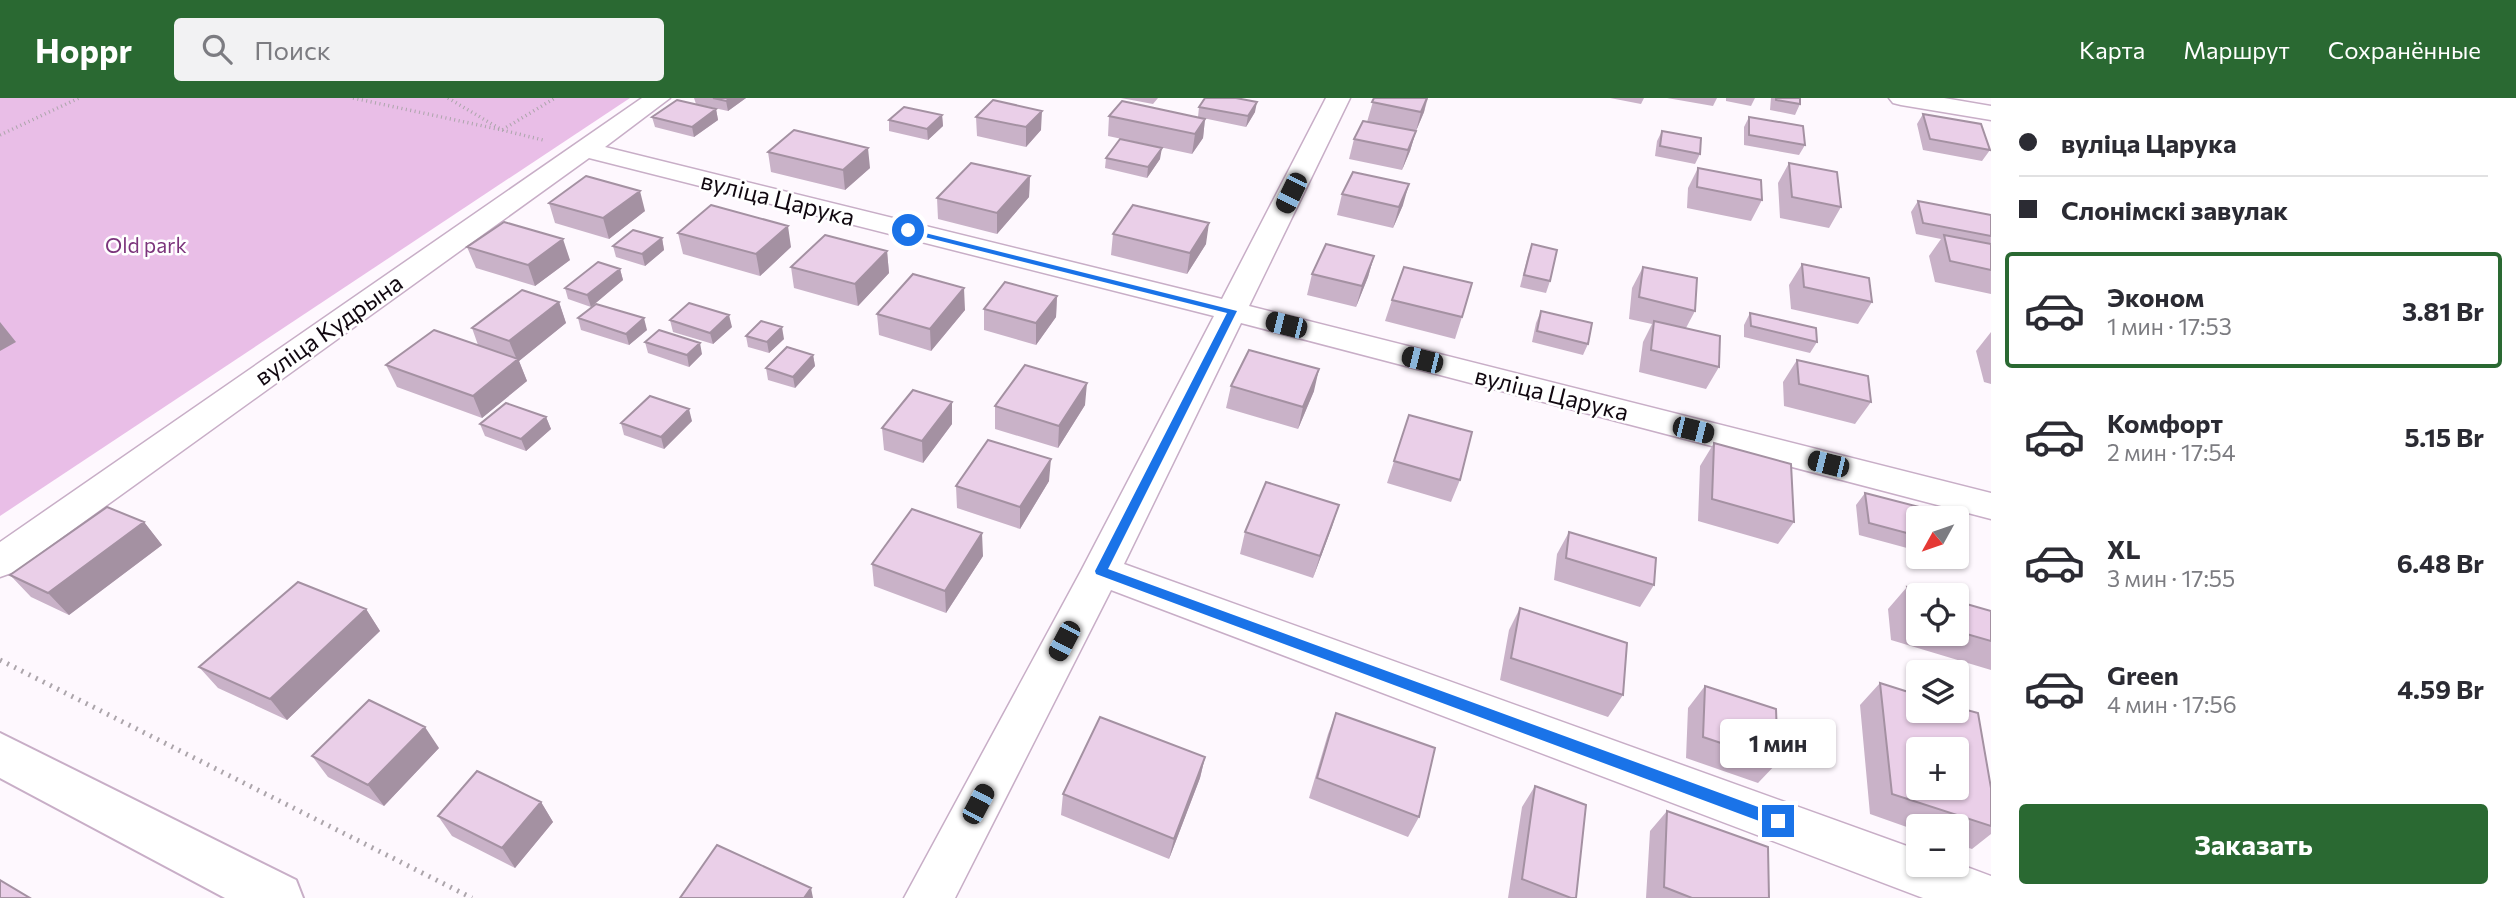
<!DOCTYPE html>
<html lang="ru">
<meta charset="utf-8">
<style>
:root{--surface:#fff;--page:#f2f2f3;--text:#2b2b33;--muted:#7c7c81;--line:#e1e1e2;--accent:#2a6932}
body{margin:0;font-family:Commissioner,sans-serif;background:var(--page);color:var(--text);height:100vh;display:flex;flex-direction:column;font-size:26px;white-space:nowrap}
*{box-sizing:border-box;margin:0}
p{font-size:23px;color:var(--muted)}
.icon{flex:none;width:38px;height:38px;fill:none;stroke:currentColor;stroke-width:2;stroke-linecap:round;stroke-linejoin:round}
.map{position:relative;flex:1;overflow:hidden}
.side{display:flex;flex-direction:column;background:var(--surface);width:525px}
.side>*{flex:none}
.guide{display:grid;align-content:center;height:154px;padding:0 28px;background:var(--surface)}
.needle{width:46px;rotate:230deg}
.fabs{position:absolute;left:1906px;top:408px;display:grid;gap:14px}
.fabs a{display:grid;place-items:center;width:63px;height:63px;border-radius:7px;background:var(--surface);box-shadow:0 2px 5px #0004;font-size:35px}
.end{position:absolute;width:32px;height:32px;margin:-16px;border:9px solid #1a73e8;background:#fff;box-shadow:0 0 0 4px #fff}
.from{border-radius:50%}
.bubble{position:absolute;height:49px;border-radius:7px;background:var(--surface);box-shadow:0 2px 5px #0004;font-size:23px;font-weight:700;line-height:49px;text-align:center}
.car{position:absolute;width:21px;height:42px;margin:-21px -10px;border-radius:9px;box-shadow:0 0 5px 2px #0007;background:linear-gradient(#222 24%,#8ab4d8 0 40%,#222 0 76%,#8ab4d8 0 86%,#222 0)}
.guide b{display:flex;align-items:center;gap:24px;height:66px;font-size:26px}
.guide b+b{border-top:2px solid var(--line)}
.guide i{width:18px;height:18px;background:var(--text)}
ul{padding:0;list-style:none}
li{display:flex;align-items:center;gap:21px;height:116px;margin:0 14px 10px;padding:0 14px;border:4px solid transparent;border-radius:7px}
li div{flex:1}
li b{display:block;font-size:26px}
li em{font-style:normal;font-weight:700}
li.current{border-color:var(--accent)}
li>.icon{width:63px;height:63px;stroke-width:1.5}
.primary-button{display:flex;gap:14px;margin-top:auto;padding:14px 28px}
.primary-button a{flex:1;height:80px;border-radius:7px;background:var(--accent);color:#fff;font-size:28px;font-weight:700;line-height:80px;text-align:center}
header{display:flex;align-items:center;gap:42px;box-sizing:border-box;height:98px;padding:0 35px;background:var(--accent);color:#fff}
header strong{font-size:33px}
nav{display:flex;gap:38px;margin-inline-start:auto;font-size:24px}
.search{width:490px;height:63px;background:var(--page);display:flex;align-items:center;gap:18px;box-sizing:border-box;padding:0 24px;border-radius:7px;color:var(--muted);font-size:26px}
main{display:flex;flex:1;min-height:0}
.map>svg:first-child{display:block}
</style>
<header>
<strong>Hoppr</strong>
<div class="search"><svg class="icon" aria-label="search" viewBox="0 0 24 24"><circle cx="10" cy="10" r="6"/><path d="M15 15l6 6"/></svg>Поиск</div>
<nav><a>Карта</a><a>Маршрут</a><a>Сохранённые</a></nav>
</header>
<main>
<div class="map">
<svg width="1991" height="800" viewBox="0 0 1991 800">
<rect width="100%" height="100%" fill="#fef8fe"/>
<path fill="#e9bee7" d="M0 0H630L0 418Z"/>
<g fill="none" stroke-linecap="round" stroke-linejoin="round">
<g stroke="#c8aec7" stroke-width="3">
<path id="street" d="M642 0H670L605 49 1222 201 1326 0H1350L1249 208 1991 395V421L1241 225 1124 466 1918 752V766L1956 765 1991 778V800H1923L1111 492 955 800H904L1081 473 1214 218 589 60 14 474 0 479V444Z
M1889 0H1944L1991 8V22L1901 7 1893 5Z"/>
</g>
<g stroke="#c8aec7" stroke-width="4">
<path id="secondary" d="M0 635 296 782 303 800H225L0 680Z"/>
</g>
<path stroke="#aca5ab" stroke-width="3.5" stroke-dasharray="1 3.5" stroke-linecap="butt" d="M353 0 502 32 555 0
M448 0 502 32 543 42
M0 37 79 0"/>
<path stroke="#aca5ab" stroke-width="5" stroke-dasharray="2 6" stroke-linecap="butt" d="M0 562 472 800"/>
<use href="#street" fill="#fff" fill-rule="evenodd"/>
<use href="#secondary" fill="#fff" fill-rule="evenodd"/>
</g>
<path fill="#c9b2c8" d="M694 0H746L728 13 696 6Z
M1121 0H1158L1153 6Z
M1374 0H1428L1424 14 1416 33 1367 24Z
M1610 0H1644L1641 6Z
M1667 0H1717L1713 8Z
M1726 0H1755L1751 8 1726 3Z
M1771 0H1800V6L1795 17 1770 12Z
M1199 9 1255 14 1246 29 1198 19Z
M716 11 718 22 694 39 655 29 652 19Z
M1923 16 1990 52 1982 63 1923 52 1917 26Z
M942 17 943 28 928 42 889 33V22Z
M1109 18 1205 21 1203 40 1192 56 1108 38Z
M976 19 1041 32 1026 49 977 38Z
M1749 19 1805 47 1799 57 1744 47V29Z
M1416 33 1410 53 1402 72 1349 61 1354 41Z
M1662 33 1700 56 1695 66 1655 58 1657 43Z
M768 54 870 70 845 92 771 74Z
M1106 60 1160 61 1147 80 1105 70Z
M1789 65 1841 109 1829 130 1780 120 1778 85Z
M1698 70 1762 102 1751 123 1687 110 1688 90Z
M1030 78 1029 99 997 136 938 121 937 100Z
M1342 96 1403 107 1393 130 1337 117Z
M1918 103 1991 117V196L1935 184 1929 158 1941 141 1916 136 1911 114Z
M549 105 645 113 609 141 555 125Z
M678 135 791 149 760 178 683 156Z
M1113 136 1206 146 1187 176 1111 157Z
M662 140 664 152 645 168 616 159 613 148Z
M1532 146 1550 183 1546 195 1520 189 1528 157Z
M467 149 570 162 535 188 476 170Z
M887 153 889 175 858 208 794 190 791 169Z
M1374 158 1368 179 1356 209 1307 197 1312 176Z
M1802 166 1872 204 1858 226 1791 211 1789 187Z
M1643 169 1695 213 1686 230 1719 269 1706 291 1639 274 1643 244 1652 226 1629 221 1632 190Z
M620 171 623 182 591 209 568 201 565 190Z
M1057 198 1056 219 1036 247 984 232V211Z
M1392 202 1462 219 1455 241 1385 223Z
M559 204 566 225 519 263 527 283 482 320 397 289 386 267 478 247 472 230Z
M965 212 931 253 879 237 877 216Z
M1541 213 1588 246 1583 257 1532 244 1536 225Z
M1750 215 1817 244 1810 255 1744 239V227Z
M578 220 647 232 629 247 581 232Z
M670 222 732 229 713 246 673 234Z
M1991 234V286L1984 284 1976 253Z
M746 238 784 241 769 255 748 249Z
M645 244 702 256 689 269 648 255Z
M813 257 815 268 795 290 768 282 766 270Z
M1797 262 1871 304 1855 326 1784 308 1783 284Z
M1231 288 1314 293 1298 331 1226 310Z
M1085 307 1058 350 995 331V308Z
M1409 317 1460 382 1451 404 1387 385Z
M546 319 551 331 526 353 485 338 480 326Z
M692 323 664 351 624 337 621 325Z
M952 326 923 365 884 352 882 330Z
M1714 345 1794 424 1778 446 1698 423 1700 368Z
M1049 383 1020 431 957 410 956 388Z
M1865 395 1918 420V453L1859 437 1856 407Z
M1339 407 1313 480 1240 456 1245 434Z
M144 424 162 447 69 517 31 499 10 477Z
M1569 434 1654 487 1640 509 1554 482 1557 456Z
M983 458 946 515 874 488 872 466Z
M1907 489 1918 497V536H1956V503L1991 513V572L1891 542 1888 511Z
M1520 510 1623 597 1608 619 1500 582 1509 532Z
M366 511 380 533 287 622 218 590 199 569Z
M1880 585 1991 690V736L1972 751 1956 746V728H1918V733L1870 716 1860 607Z
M1705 588 1778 664 1758 685 1686 660 1688 610Z
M1336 615 1419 719 1408 739 1309 700 1328 636Z
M439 650 384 708 328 679 312 658Z
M1205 659 1200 680 1169 761 1061 717 1063 696Z
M1535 688 1576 800H1508L1522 709Z
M541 704 553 724 515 770 452 738 438 718Z
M1667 713 1769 800H1646L1650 733Z"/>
<path fill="#a491a2" d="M730 0H746L728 13 726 3Z
M1427 0 1424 14 1416 33 1421 14Z
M1257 4 1255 14 1246 29 1248 18Z
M716 11 718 22 694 39 692 29Z
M1042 13 1041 32 1026 49V29Z
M942 17 943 28 928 42 927 31Z
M1205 21 1203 40 1192 56 1195 36Z
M1416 33 1410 53 1402 72 1408 52Z
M868 50 870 70 845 92 843 72Z
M1162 50 1160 61 1147 80 1148 69Z
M1030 78 1029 99 997 136V115Z
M1409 86 1403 107 1393 130 1399 109Z
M640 93 645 113 609 141 603 120Z
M1209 125 1206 146 1187 176 1190 155Z
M788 128 791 149 760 178 756 156Z
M662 140 664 152 645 168 642 156Z
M563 141 570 162 535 188 528 167Z
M887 153 889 175 858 208 855 186Z
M1374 158 1368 179 1356 209 1362 188Z
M620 171 623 182 591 209 587 197Z
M964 190 965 212 931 253 930 231Z
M1057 198 1056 219 1036 247V225Z
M559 204 566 225 519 263 527 283 482 320 473 298 517 262 509 243Z
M729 217 732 229 713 246 710 235Z
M644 220 647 232 629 247 626 236Z
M0 224 16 244 0 253Z
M782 229 784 241 769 255 767 244Z
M700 245 702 256 689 269 687 257Z
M813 257 815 268 795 290 793 279Z
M1319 271 1314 293 1298 331 1303 309Z
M1087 285 1085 307 1058 350 1059 328Z
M952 304V326L923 365 922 343Z
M689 311 692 323 664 351 661 339Z
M546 319 551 331 526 353 521 341Z
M1051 361 1049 383 1020 431V409Z
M1339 407 1332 429 1313 480 1320 458Z
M144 424 162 447 69 517 48 495Z
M982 435 983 458 946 515 945 493Z
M366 511 380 533 287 622 270 601Z
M425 629 439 650 384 708 368 687Z
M1205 659 1200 680 1169 761 1174 741Z
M541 704 553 724 515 770 502 750Z
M811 790 813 800H804Z"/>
<path fill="#eacfe8" stroke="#a491a2" stroke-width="2" fill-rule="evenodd" d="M713 0H730L726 3Z
M1205 0H1236L1257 4 1248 18 1199 9Z
M1374 0H1427L1421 14 1372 4Z
M1776 0H1800V6L1776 2Z
M677 2 716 11 692 29 652 19Z
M993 2 1042 13 1026 29 976 19Z
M1122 3 1205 21 1195 36 1109 18Z
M904 9 942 17 927 31 889 22Z
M1923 16 1981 26 1990 52 1930 41Z
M1749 19 1803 28 1805 47 1749 37Z
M1363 23 1416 33 1408 52 1354 41Z
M794 32 868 50 843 72 768 54Z
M1662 33 1701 40 1700 56 1660 48Z
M1120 41 1162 50 1148 69 1106 60Z
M971 65 1030 78 997 115 937 100Z
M1789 65 1837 74 1841 109 1792 99Z
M1698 70 1761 82 1762 102 1697 89Z
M1353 74 1409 86 1399 109 1342 96Z
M586 78 640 93 603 120 549 105Z
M1918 103 1991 117V138L1923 125Z
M711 107 788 128 756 156 678 135Z
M1133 107 1209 125 1190 155 1113 136Z
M504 124 563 141 528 167 467 149Z
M633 132 662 140 642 156 613 148Z
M825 137 887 153 855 186 791 169Z
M1944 137 1991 146V172L1950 163Z
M1326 146 1374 158 1362 188 1312 176Z
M1532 146 1557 152 1550 183 1524 177Z
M598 164 620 171 587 197 565 190Z
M1802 166 1869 180 1872 204 1804 189Z
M1404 169 1472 185 1462 219 1392 202Z
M1643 169 1697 180 1695 213 1639 199Z
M913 176 964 190 930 231 877 216Z
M1005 184 1057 198 1036 225 984 211Z
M522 192 559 204 509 243 472 230Z
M689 205 729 217 710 235 670 222Z
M596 206 644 220 626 236 578 220Z
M1541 213 1592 225 1588 246 1537 233Z
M1750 215 1816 230 1817 244 1751 228Z
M761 223 782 229 767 244 746 238Z
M1654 223 1720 238 1719 269 1651 252Z
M434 232 518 261 473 298 386 267Z
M659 232 700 245 687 257 645 244Z
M787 249 813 257 793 279 766 270Z
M1249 252 1319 271 1303 309 1231 288Z
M1797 262 1868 278 1871 304 1799 286Z
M1025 267 1087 285 1059 328 995 308Z
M913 292 952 304 922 343 882 330Z
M650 298 689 311 661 339 621 325Z
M506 305 546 319 521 341 480 326Z
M1409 317 1472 334 1460 382 1394 363Z
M988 342 1051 361 1020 409 956 388Z
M1714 345 1791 366 1794 424 1712 401Z
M1266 384 1339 407 1320 458 1245 434Z
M1865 395 1927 411 1928 420H1918V438L1869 425Z
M107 409 144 424 48 495 10 477Z
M912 411 982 435 945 493 872 466Z
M1569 434 1656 460 1654 487 1566 460Z
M298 484 366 511 270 601 199 569Z
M1907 489 1936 497H1918V522L1912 520Z
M1956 503 1991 513V543L1956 533Z
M1520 510 1627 545 1623 597 1511 560Z
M1880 585 1918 597V612H1956V609L1978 615 1991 690V728L1892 696ZM1918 651H1956V690H1918Z
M1705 588 1776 611 1778 664 1703 639Z
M369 602 425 629 368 687 312 658Z
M1336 615 1435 650 1419 719 1317 680Z
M1100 619 1205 659 1174 741 1063 696Z
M477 673 541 704 502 750 438 718Z
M1535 688 1586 707 1576 800H1571L1522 781Z
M1667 713 1768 749 1769 800H1692L1664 789Z
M717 747 811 790 804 800H680Z
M0 782 30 800H0Z"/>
<path fill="#1a73e8" d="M905 130 1237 213 1108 471 1783 718 1785 723 1783 728 1778 730 1096 476 1095 473 1227 215 905 134Z"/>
<g text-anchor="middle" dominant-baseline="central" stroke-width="5" stroke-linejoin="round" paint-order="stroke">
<g font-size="21" fill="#7c357c" stroke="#fff">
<text x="146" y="146">Old park</text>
</g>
<g font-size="24" fill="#110810" stroke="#fff">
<text transform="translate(778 100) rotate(14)">вуліца Царука</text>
<text transform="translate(328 231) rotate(-35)">вуліца Кудрына</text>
<text transform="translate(1552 295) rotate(14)">вуліца Царука</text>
</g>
</g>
</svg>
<div class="fabs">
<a><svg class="needle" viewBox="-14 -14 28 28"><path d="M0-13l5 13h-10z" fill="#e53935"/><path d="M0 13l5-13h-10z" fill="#7c7c81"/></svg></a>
<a><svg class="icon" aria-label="locate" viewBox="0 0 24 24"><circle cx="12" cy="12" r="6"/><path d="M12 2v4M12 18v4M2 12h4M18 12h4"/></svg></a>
<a><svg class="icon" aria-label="layers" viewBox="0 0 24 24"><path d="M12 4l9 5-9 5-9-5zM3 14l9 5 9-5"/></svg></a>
<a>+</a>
<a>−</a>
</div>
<i class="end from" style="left:908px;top:132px"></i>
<i class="end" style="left:1778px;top:723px"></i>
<div class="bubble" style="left:1720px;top:621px;width:116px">1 мин</div>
<i class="car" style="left:1291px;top:95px;rotate:206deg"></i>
<i class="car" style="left:1286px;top:227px;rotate:284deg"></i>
<i class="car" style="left:1422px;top:262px;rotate:284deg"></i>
<i class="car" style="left:1693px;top:332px;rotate:104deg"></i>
<i class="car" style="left:1828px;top:366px;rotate:284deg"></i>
<i class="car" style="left:1064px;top:543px;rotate:208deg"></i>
<i class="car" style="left:978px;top:706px;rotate:28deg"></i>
</div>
<section class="side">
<div class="guide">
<b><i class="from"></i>вуліца Царука</b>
<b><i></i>Слонімскі завулак</b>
</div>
<ul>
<li class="current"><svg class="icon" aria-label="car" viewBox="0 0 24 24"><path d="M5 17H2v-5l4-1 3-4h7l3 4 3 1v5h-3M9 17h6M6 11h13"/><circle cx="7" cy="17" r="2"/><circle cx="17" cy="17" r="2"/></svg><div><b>Эконом</b><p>1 мин · 17:53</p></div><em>3.81 Br</em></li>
<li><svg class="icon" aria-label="car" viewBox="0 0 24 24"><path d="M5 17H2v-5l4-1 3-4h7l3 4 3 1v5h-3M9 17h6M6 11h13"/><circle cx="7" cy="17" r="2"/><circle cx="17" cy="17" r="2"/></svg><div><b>Комфорт</b><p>2 мин · 17:54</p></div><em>5.15 Br</em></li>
<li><svg class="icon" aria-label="car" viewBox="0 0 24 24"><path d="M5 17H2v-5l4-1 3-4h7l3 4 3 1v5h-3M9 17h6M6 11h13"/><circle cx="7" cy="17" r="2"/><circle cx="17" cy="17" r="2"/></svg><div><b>XL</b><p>3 мин · 17:55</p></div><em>6.48 Br</em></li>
<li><svg class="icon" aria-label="car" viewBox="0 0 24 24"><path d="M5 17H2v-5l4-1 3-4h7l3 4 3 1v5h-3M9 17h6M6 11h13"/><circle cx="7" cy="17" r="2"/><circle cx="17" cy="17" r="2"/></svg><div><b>Green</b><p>4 мин · 17:56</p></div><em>4.59 Br</em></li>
</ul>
<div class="primary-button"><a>Заказать</a></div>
</section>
</main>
